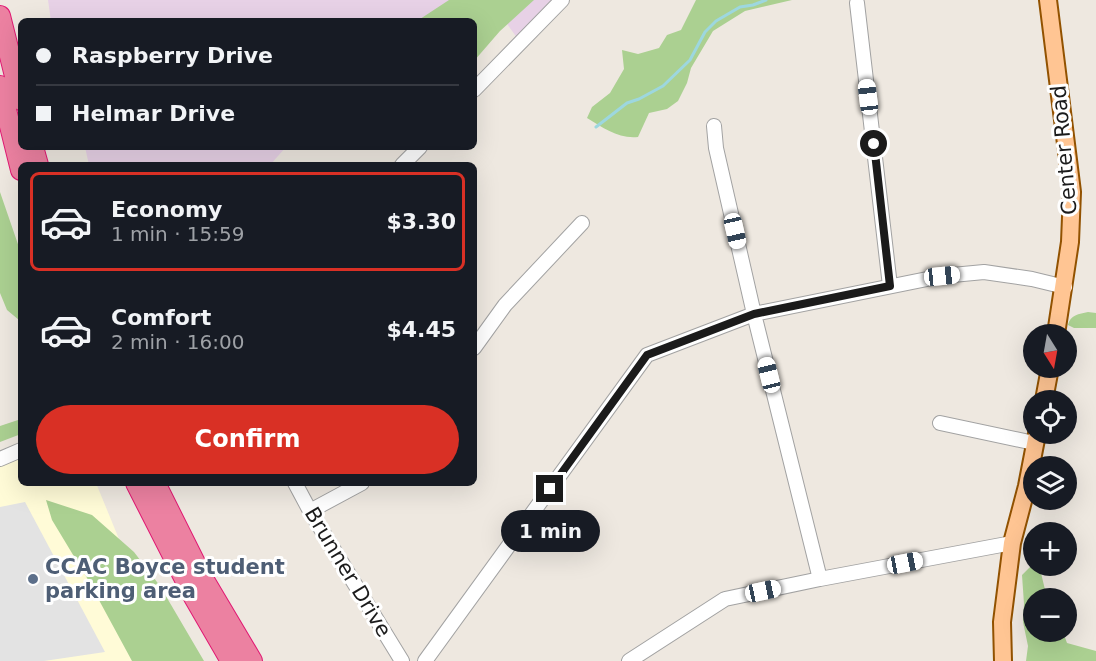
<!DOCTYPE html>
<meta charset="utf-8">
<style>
:root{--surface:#171b24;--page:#20242c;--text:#f1f3f6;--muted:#9ea1a6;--line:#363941;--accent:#d93025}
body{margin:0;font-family:"DejaVu Sans",sans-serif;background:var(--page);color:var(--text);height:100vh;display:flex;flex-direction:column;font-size:22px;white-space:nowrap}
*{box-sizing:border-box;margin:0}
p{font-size:20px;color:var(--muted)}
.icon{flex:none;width:33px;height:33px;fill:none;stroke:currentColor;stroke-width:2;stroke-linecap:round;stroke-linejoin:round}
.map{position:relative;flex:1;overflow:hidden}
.drawer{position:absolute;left:18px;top:162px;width:459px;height:324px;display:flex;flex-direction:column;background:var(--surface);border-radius:9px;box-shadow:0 6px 24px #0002}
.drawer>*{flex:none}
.banner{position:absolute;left:18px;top:18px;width:459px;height:132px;border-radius:9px;box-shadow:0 6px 24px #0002;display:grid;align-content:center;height:132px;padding:0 18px;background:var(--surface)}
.needle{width:39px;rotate:169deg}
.fabs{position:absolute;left:1023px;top:324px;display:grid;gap:12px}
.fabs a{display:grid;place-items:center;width:54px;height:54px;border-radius:50%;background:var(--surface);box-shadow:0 6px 24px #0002;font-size:30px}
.end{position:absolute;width:27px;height:27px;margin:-14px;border:8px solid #1b1b1b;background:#fff;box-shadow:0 0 0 3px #fff}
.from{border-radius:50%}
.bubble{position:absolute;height:42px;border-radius:21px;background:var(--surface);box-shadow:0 6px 24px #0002;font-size:20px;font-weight:700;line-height:42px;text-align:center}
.car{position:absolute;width:18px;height:36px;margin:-18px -9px;border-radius:8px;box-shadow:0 0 4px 2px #0007;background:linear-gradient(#fff 24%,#345 0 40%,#fff 0 76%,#345 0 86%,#fff 0)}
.banner b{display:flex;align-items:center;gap:21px;height:57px;font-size:22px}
.banner b+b{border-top:2px solid var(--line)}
.banner i{width:15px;height:15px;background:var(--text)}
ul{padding:10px 0 0;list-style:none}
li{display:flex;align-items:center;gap:18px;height:99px;margin:0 12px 9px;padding:0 6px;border:3px solid transparent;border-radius:9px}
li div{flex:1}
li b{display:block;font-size:22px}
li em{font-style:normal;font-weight:700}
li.selected{border-color:var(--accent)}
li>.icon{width:54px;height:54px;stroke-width:1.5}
.primary-button{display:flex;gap:12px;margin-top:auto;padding:12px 18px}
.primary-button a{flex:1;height:69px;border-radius:36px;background:var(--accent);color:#fff;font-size:24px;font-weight:700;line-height:69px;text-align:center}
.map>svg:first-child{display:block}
</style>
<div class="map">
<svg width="1096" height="661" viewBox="0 0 1096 661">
<rect width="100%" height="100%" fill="#eee8e0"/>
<path fill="#e7d1e6" d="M48 0H460L432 21H51Z
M490 0H562L520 42Z
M85 147H286L270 165H89Z"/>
<path fill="#fffbd7" d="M21 458V483H96L144 600 180 661H0V466Z"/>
<path fill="#abd091" d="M449 0H534L500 31 474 61V21H417Z
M696 0H792L745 11 713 31 691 68 687 83 678 101 667 109 649 113 638 137C618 139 604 128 587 118L592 107 610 93 624 69 622 50 638 54 659 48 667 35 681 30Z
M0 192 21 253V326L19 320 7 310 0 293Z
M1088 312 1096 313V328H1074L1068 325C1070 315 1079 314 1088 312Z
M21 419V434L0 442V426Z
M46 500 92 515 134 552 160 586 204 661H132L87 578 52 520Z
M1033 564 1041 573 1047 598H1034V632H1063L1067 643 1096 651V661H1026L1028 646 1023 622 1024 604 1022 575Z"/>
<path fill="#e3e3e3" d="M25 502 105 652 44 661H0V507Z"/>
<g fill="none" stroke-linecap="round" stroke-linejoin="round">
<path stroke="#9dd7df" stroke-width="3" d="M596 127 627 103 639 99 663 86 690 60 705 32 716 21 740 7 753 5 766 0"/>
<g stroke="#a2a2a2" stroke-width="16">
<path id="minor" d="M857 3 890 286
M474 90 562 0
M714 126 716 148 754 314 820 579
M402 165 420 147
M474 348 505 305 582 223
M940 423 1034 443
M0 459 21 450
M295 483 310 511 402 661
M310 511 362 483
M425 661 647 355 754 314 942 276 984 272 1032 279 1065 287
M629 661 725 599 820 579 1012 543"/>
</g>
<g stroke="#925200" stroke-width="20">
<path id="major" d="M1048 0 1072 192 1070 242 1056 334
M1044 400 1050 368
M1003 661 1002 622 1012 543 1027 486 1037 434"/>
</g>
<g stroke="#e01873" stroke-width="22">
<path id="highway" d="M0 16 21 100
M0 86 21 170
M33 147 38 165
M136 483 194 597 231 661
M155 483 201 575 252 661"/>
</g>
<use href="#minor" stroke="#fff" stroke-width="14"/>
<use href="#major" stroke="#ffc593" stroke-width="16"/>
<use href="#highway" stroke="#ec81a1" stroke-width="20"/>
</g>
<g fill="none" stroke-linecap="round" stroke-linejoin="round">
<path stroke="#1b1b1b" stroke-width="8" d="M550 489 647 355 754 314 890 286 874 144"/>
</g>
<circle fill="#5c6f8a" stroke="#fff" stroke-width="2" cx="33" cy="579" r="6"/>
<g text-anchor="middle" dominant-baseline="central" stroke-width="6" stroke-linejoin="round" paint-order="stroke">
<g font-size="21" fill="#1b1b1b" stroke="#fff">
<text transform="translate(1064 150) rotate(-95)">Center Road</text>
<text transform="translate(348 572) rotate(59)">Brunner Drive</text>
</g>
<g font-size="21" font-weight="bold" fill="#4e5e75" stroke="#fff" text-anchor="start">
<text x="45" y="567">CCAC Boyce student<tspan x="45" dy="24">parking area</tspan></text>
</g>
</g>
</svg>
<div class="fabs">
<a><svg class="needle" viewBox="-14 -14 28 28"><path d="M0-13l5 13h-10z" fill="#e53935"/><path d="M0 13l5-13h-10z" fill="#9ea1a6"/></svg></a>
<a><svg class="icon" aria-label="locate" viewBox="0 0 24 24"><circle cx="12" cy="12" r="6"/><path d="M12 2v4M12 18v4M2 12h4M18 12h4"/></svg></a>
<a><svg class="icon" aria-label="layers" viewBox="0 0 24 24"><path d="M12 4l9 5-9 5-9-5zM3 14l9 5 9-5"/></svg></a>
<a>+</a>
<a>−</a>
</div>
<i class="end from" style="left:874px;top:144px"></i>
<i class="end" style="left:550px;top:489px"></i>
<div class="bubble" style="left:501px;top:510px;width:99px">1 min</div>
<i class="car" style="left:868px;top:97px;rotate:353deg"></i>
<i class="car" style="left:735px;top:231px;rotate:167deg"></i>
<i class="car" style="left:942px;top:276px;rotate:84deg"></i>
<i class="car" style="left:769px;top:375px;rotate:346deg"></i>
<i class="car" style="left:905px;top:563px;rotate:79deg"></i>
<i class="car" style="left:763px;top:591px;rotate:78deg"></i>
<div class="banner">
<b><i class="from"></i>Raspberry Drive</b>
<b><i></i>Helmar Drive</b>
</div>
<section class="drawer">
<ul>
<li class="selected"><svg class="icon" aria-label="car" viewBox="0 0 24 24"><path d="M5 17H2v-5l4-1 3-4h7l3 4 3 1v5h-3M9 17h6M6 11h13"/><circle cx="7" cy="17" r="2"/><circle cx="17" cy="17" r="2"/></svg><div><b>Economy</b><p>1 min · 15:59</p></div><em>$3.30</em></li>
<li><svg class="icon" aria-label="car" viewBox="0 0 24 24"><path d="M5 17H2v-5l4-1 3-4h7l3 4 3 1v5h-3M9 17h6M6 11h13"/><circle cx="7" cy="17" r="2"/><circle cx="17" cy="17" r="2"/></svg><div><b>Comfort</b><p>2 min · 16:00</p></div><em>$4.45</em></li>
</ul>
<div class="primary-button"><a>Confirm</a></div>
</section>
</div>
